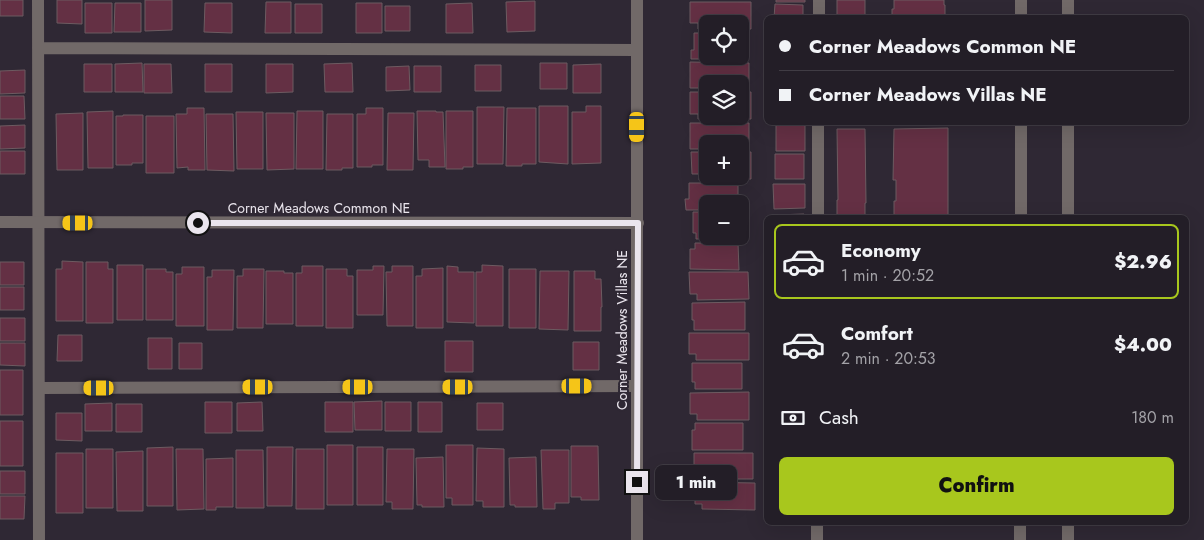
<!DOCTYPE html>
<meta charset="utf-8">
<style>
:root{--surface:#231e27;--page:#2f2b33;--text:#f1f3f6;--muted:#a3a2a7;--line:#403c44;--accent:#a8c71d}
body{margin:0;font-family:Jost,sans-serif;background:var(--page);color:var(--text);height:100vh;display:flex;flex-direction:column;font-size:19px;white-space:nowrap}
*{box-sizing:border-box;margin:0}
p{font-size:16px;color:var(--muted)}
.icon{flex:none;width:28px;height:28px;fill:none;stroke:currentColor;stroke-width:2;stroke-linecap:round;stroke-linejoin:round}
.map{position:relative;flex:1;overflow:hidden}
.side{position:absolute;left:764px;top:215px;width:425px;height:310px;display:flex;flex-direction:column;background:var(--surface);border-radius:8px;box-shadow:0 5px 20px #0002,0 0 0 1px var(--line)}
.side>*{flex:none}
.guide{position:absolute;left:764px;top:15px;width:425px;height:110px;border-radius:8px;box-shadow:0 5px 20px #0002,0 0 0 1px var(--line);display:grid;align-content:center;height:110px;padding:0 15px;background:var(--surface)}
.controls{position:absolute;left:699px;top:15px;display:grid;gap:10px}
.controls a{display:grid;place-items:center;width:50px;height:50px;border-radius:8px;background:var(--surface);box-shadow:0 5px 20px #0002,0 0 0 1px var(--line);font-size:25px}
.end{position:absolute;width:22px;height:22px;margin:-11px;border:6px solid #eae5ed;background:#111;box-shadow:0 0 0 2px #111}
.from{border-radius:50%}
.bubble{position:absolute;height:35px;border-radius:8px;background:var(--surface);box-shadow:0 5px 20px #0002,0 0 0 1px var(--line);font-size:16px;font-weight:800;line-height:35px;text-align:center}
.car{position:absolute;width:15px;height:30px;margin:-15px -8px;border-radius:6px;box-shadow:0 0 4px 1px #0007;background:linear-gradient(#f5c518 24%,#345 0 40%,#f5c518 0 76%,#345 0 86%,#f5c518 0)}
.guide b{display:flex;align-items:center;gap:18px;height:48px;font-size:19px}
.guide b+b{border-top:1px solid var(--line)}
.guide i{width:12px;height:12px;background:var(--text)}
ul{padding:9px 0 0;list-style:none}
li{display:flex;align-items:center;gap:15px;height:75px;margin:0 10px 8px;padding:0 5px;border:2px solid transparent;border-radius:8px}
li div{flex:1}
li b{display:block;font-size:19px}
li em{font-style:normal;font-weight:800}
li.on{border-color:var(--accent)}
li>.icon{width:45px;height:45px;stroke-width:1.5}
.pay{display:flex;align-items:center;gap:12px;height:55px;padding:0 15px;font-size:19px}
.pay p{margin-inline-start:auto}
.action{display:flex;gap:10px;margin-top:auto;padding:10px 15px}
.action a{flex:1;height:58px;border-radius:8px;background:var(--accent);color:#111;font-size:20px;font-weight:800;line-height:58px;text-align:center}
.map>svg:first-child{display:block}
</style>
<div class="map">
<svg width="1204" height="540" viewBox="0 0 1204 540">
<rect width="100%" height="100%" fill="#2f2834"/>
<path fill="#643044" stroke="#6d5b61" d="M0 0H23V16H0Z
M57 0H82V24L57 23Z
M145 0H172V30L145 31Z
M776 0H805V2H776Z
M837 0H865V18H837Z
M894 0H944V5H945V18H892V9H894Z
M535 1V31L507 32 506 2Z
M266 2H291V33H265Z
M690 2H751V29H740V24H708V29H698V23H690Z
M85 3H112V33H85Z
M115 3H141V32H114Z
M205 3H232V33L204 32Z
M356 3H382V33H356Z
M472 3 473 33H446V4Z
M295 4H322V33H295Z
M775 4 803 5V18H774Z
M385 6H410V31H385Z
M694 33H708V56H740V33H743V59H691V50H694Z
M690 62 749 63V88H740V84H708V88H690Z
M142 63 143 92H115V64Z
M352 63 353 92H325L324 64Z
M540 63H567V89H540Z
M84 64H112V92H84Z
M144 64H171L172 93H144Z
M205 64H232V92H205Z
M266 64H293V92L266 93Z
M601 64V93H573V65Z
M475 65H501V91H475Z
M409 66 410 90 386 91V67Z
M414 66H441V92H414Z
M25 70V93L0 94V71Z
M690 92H708V116H740V92H751V119H698V114H690Z
M0 96H24L25 119H0Z
M539 106H568V164L539 162Z
M586 106H601V163L572 164V112H586Z
M477 107H504L503 164H477Z
M187 108H204L205 170H188V167L177 168 176 114H187Z
M366 108H383V165H372V167H357V114H366Z
M507 108H536V164H522V166H506Z
M113 111V168H88L87 112Z
M297 111H323V169H296Z
M417 111H436V112H443L445 167H429V160H418Z
M446 111H473V167H463V169H446Z
M236 112H263V169H237Z
M83 113V170H57L56 114Z
M266 113H294V169L267 170Z
M388 113H414L413 170H387Z
M206 114H233L234 171 207 170Z
M327 114H353V168H342V170H326Z
M123 115H143V163H132V165H116V116H123Z
M146 116H174V173H146Z
M690 123H749V149H740V144H708V149H690Z
M776 124H805V151H776Z
M25 125V148L0 149V126Z
M948 128V218H894V201H896V180H893L894 129Z
M837 129H865L866 203H865V218H837V200H838Z
M0 151H25V174H0Z
M691 152H708V176H740V152H751V179L699 180V174H692Z
M775 154H804V179H775Z
M689 183H738V204H708V210H686L685 199H689Z
M773 184H805V208L774 209Z
M693 212H708V236H740V213H744V239H696V233H693Z
M804 214V218H776V215Z
M695 243H738L739 270 690 269V249H695Z
M62 261 83 262V321H56V269H62Z
M0 262H24V285H0Z
M86 262H108V269H113V323H86Z
M117 265H143V320H117Z
M482 265 503 266V326H476V272H482Z
M302 266H323V326H296V273H302Z
M373 266H384L383 315H357V270H373Z
M392 266H413V326H387L386 272H392Z
M447 266 458 267V272H474V323L447 322Z
M182 267H204V326H176V274H182Z
M443 268V328H416V276H422V269Z
M146 269H166V272H173V320H146Z
M243 269H264L263 328H237V276H243Z
M326 269H347V276H353V328H326Z
M509 269H536V328H509Z
M212 270H234L233 330H207V277H212Z
M266 271H284V273H293V324H266Z
M540 271H569L568 330 539 329Z
M574 271H595V279H601L602 307H601V331H574Z
M689 272H748L749 299 697 300V294H690Z
M0 287H24V310H0Z
M745 302V330H694V320H692V303Z
M0 318H25V341H0Z
M689 333H749V360H696V354H689Z
M58 335H82V361H57Z
M148 338H172V369H148Z
M445 341H473V372H445Z
M573 342H599V370H573Z
M0 343H25V366L0 365Z
M179 343H202V369H179Z
M692 363H742V389H695V382H692Z
M0 370H23V415H0Z
M749 392V420H697V414H690V393Z
M382 401V430H355L354 402Z
M205 402H232V433H205Z
M262 402 263 431H237V403Z
M325 402H353V432H325Z
M385 402H411V431H385Z
M418 402H442V432H418Z
M112 403V431H85V404Z
M477 403H503V430H477Z
M116 404H142V432H116Z
M56 413H82V441L56 440Z
M0 421H23V466H0Z
M695 423H743V450H692V430H695Z
M327 445H353V505H327Z
M446 445H473V505H452V498H446Z
M571 446H598L599 500H581V497H571Z
M173 447V506H147V448Z
M267 447H293L292 506H267Z
M357 447H383V505H357Z
M477 448 504 449V507H483V501H476Z
M86 449H113V508H86Z
M176 449H203L204 509 177 510Z
M296 449H324V509H296Z
M387 449H414L413 509H392V502H386Z
M236 450H263L264 508H236Z
M541 450H569V503H555V509H543Z
M143 451V511H117L116 452Z
M56 453H83V513H56Z
M694 453H753V479H701V474H694Z
M443 457 444 507H422V505H417L416 458Z
M536 457 537 507H515V505H510L509 458Z
M233 458V507H216V510H206V459Z
M0 471H25V494H0Z
M695 482 755 483V510L702 509V504H695Z
M0 496H25L24 519H0Z"/>
<g fill="none" stroke-linecap="round" stroke-linejoin="round">
<path stroke="#716968" stroke-width="12" d="M38 0 39 540
M819 18V0
M38 48 637 50
M818 218V122
M39 388 637 386
M817 540V522"/>
<path stroke="#716968" stroke-width="12" d="M637 0V540
M0 222 638 223"/>
<path stroke="#716968" stroke-width="12" d="M1068 0V18
M1021 18V0
M1068 122V218
M1021 218V122
M1068 522V540
M1020 540V522"/>
</g>
<g fill="none" stroke-linecap="round" stroke-linejoin="round">
<path stroke="#eae5ed" stroke-width="6" d="M198 223H638L637 482"/>
</g>
<g text-anchor="middle" dominant-baseline="central" stroke-width="4" stroke-linejoin="round" paint-order="stroke">
<g font-size="14" fill="#eae5ed" stroke="#2f2834">
<text x="319" y="208">Corner Meadows Common NE</text>
<text transform="translate(622 330) rotate(-90)">Corner Meadows Villas NE</text>
</g>
</g>
</svg>
<div class="controls">
<a><svg class="icon" aria-label="locate" viewBox="0 0 24 24"><circle cx="12" cy="12" r="6"/><path d="M12 2v4M12 18v4M2 12h4M18 12h4"/></svg></a>
<a><svg class="icon" aria-label="layers" viewBox="0 0 24 24"><path d="M12 4l9 5-9 5-9-5zM3 14l9 5 9-5"/></svg></a>
<a>+</a>
<a>−</a>
</div>
<i class="end from" style="left:198px;top:223px"></i>
<i class="end" style="left:637px;top:482px"></i>
<div class="bubble" style="left:655px;top:465px;width:82px">1 min</div>
<i class="car" style="left:637px;top:127px;rotate:180deg"></i>
<i class="car" style="left:78px;top:223px;rotate:270deg"></i>
<i class="car" style="left:577px;top:386px;rotate:90deg"></i>
<i class="car" style="left:258px;top:387px;rotate:270deg"></i>
<i class="car" style="left:358px;top:387px;rotate:270deg"></i>
<i class="car" style="left:458px;top:387px;rotate:270deg"></i>
<i class="car" style="left:99px;top:388px;rotate:270deg"></i>
<div class="guide">
<b><i class="from"></i>Corner Meadows Common NE</b>
<b><i></i>Corner Meadows Villas NE</b>
</div>
<section class="side">
<ul>
<li class="on"><svg class="icon" aria-label="car" viewBox="0 0 24 24"><path d="M5 17H2v-5l4-1 3-4h7l3 4 3 1v5h-3M9 17h6M6 11h13"/><circle cx="7" cy="17" r="2"/><circle cx="17" cy="17" r="2"/></svg><div><b>Economy</b><p>1 min · 20:52</p></div><em>$2.96</em></li>
<li><svg class="icon" aria-label="car" viewBox="0 0 24 24"><path d="M5 17H2v-5l4-1 3-4h7l3 4 3 1v5h-3M9 17h6M6 11h13"/><circle cx="7" cy="17" r="2"/><circle cx="17" cy="17" r="2"/></svg><div><b>Comfort</b><p>2 min · 20:53</p></div><em>$4.00</em></li>
</ul>
<div class="pay"><svg class="icon" aria-label="cash" viewBox="0 0 24 24"><path d="M3 7h18v10H3z"/><circle cx="12" cy="12" r="2"/></svg>Cash<p>180 m</p></div>
<div class="action"><a>Confirm</a></div>
</section>
</div>
